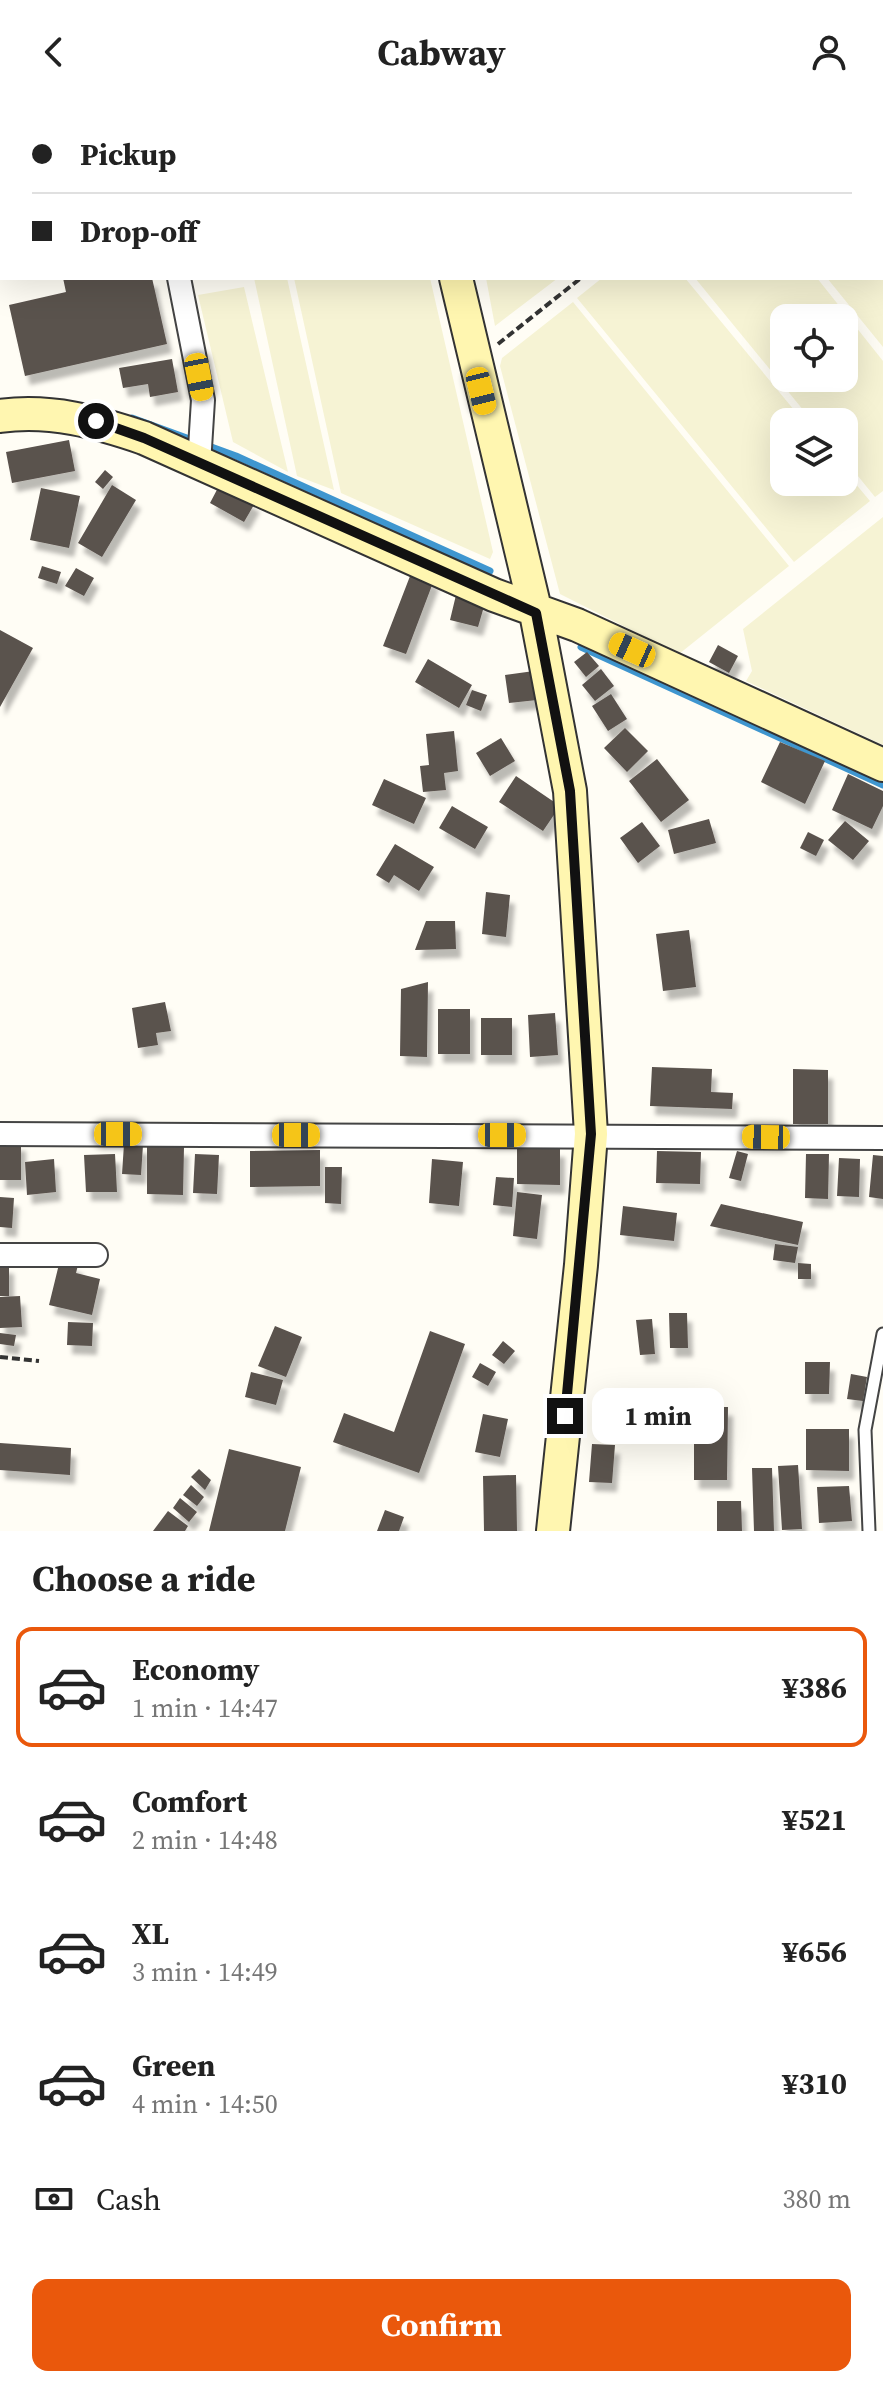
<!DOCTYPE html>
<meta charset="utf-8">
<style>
:root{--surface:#fff;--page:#f2f2f2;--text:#222;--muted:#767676;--line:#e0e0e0;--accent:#ea580c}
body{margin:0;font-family:"Source Serif 4",serif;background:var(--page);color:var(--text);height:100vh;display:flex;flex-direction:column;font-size:30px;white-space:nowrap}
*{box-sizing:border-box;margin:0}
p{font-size:26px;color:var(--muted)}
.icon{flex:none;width:44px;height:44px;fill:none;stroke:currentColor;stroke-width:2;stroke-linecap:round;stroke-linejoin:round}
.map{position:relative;height:1427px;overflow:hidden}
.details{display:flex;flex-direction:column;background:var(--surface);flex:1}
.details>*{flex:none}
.top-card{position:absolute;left:0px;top:0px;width:884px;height:176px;box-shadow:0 8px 32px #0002;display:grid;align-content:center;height:176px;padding:0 32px;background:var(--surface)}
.controls{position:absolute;left:770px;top:200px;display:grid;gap:16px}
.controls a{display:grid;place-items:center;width:88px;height:88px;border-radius:16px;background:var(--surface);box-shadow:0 8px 32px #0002;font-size:40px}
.end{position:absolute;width:36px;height:36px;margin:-18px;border:10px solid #111;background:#fff;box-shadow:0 0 0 4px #fff}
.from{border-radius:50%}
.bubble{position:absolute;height:56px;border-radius:16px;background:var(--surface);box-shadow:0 8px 32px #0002;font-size:26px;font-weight:700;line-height:56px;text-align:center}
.car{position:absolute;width:24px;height:48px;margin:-24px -12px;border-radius:10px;box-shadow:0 0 6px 2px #0007;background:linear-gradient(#f5c518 24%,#345 0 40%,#f5c518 0 76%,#345 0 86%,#f5c518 0)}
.top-card b{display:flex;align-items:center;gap:28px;height:76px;font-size:30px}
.top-card b+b{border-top:2px solid var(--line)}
.top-card i{width:20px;height:20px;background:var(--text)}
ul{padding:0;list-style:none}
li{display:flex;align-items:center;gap:24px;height:120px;margin:0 16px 12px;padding:0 16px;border:4px solid transparent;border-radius:16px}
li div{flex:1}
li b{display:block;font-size:30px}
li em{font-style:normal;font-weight:700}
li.selected{border-color:var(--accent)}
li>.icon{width:72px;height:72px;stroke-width:1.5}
h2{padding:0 32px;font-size:36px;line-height:96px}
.pay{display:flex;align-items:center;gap:20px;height:88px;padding:0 32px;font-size:30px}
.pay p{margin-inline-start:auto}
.primary-button{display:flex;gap:16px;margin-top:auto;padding:16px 32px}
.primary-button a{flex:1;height:92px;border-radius:16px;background:var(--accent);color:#fff;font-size:32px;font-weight:700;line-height:92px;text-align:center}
header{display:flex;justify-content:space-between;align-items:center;height:104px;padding:0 32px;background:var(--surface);font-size:36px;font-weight:700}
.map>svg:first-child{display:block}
</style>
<header><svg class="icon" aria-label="back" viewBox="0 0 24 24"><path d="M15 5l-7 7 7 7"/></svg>Cabway<svg class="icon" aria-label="person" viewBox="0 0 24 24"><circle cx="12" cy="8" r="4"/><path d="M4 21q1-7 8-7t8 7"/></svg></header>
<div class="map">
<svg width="883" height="1427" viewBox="0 0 883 1427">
<defs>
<filter id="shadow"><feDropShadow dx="5" dy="9" stdDeviation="2" flood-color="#0004"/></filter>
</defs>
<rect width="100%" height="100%" fill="#fffdf5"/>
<path fill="#f6f3d4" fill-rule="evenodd" d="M882 99 883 101V243L827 174H882Z
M254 174H287L334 386 297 372Z
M294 174H430L493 448 490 455 341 389Z
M486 174H558L495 222Z
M602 174H685L804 318H784V378H844V366L870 397 794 458 577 194Z
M695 174H817L883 257V387L875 393 844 355V318H813ZM784 214H844V274H784Z
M244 183 288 368 233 338 198 191Z
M573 198 789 462 679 550 560 490 500 262 502 254Z
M883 413V641L746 577 752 567 743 525Z"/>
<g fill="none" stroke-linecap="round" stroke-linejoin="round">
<path stroke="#3f96cf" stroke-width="7" d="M132 314 236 352 490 467
M581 543 883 681"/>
</g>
<path fill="#5a524d" filter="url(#shadow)" d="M63 174H152L167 240 25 272 9 201 66 188Z
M172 255 178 288 150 293 148 280 123 284 119 264Z
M69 336 75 367 12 379 6 348Z
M105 366 113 373 103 385 95 378Z
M220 380 255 399 244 418 210 399Z
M112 381 136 396 102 453 78 439Z
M41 384 80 392 69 444 30 436Z
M42 462 61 468 57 480 38 474Z
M76 464 94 474 84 492 65 482Z
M412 467 434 476 406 550 383 542Z
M456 491 485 499 478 523 450 516Z
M0 526 33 544 0 603Z
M718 541 738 552 729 569 709 558Z
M587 548 599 562 586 573 574 558Z
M428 555 472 581 459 604 415 578Z
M601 565 614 582 595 597 582 581Z
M534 567 537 596 509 599 505 571Z
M472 586 487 591 481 607 466 601Z
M611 590 627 615 608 627 592 602Z
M625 624 648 647 627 668 604 644Z
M454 627 458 667 444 669 446 686 423 688 420 662 429 661 426 630Z
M501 634 515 657 490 672 476 649Z
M780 638 825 657 805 700 761 678Z
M657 655 689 696 661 718 629 677Z
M848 670 883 687V702L872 725 832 706Z
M516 672 560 702 543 727 499 698Z
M384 675 426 694 414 720 372 701Z
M452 702 488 723 475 745 439 724Z
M709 715 716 739 674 750 668 726Z
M845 717 869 737 853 756 828 736Z
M642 718 660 742 638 759 620 734Z
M808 728 824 736 816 752 800 744Z
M395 740 434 763 419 787 394 771 389 779 376 771Z
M486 788 510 791 506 833 482 830Z
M426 817H455L456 845 415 846Z
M689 826 696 883 663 887 656 830Z
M428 878 427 953 400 952 401 885Z
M165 898 171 927 156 929 158 941 138 944 132 904Z
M438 905H470V950H438Z
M555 909 558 951 530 953 528 911Z
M481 914H512V951H481Z
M652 963 712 965 711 988 733 989 732 1005 650 1002Z
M793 965 828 966V1020H793Z
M0 1038H21V1076H0Z
M124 1040 143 1041 141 1071 122 1070Z
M147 1043H184L183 1091 147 1090Z
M517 1044H560V1081L517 1080Z
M320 1046V1082L250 1083V1047Z
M657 1047 701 1048 700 1080 656 1079Z
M737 1047 748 1050 741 1077 729 1074Z
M115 1050 117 1088H86L84 1051Z
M195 1050 219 1051 217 1090 193 1089Z
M806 1050H829L828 1095 805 1094Z
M873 1051 883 1052V1095L869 1093Z
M839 1054 860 1055 859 1093 837 1092Z
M54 1055 56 1088 27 1091 25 1058Z
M432 1055 463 1058 459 1102 429 1099Z
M325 1063H342L341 1100 325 1099Z
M496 1073 514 1074 512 1103 493 1101Z
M517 1088 542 1091 537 1135 513 1132Z
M0 1093 14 1094 12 1124 0 1123Z
M721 1100 803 1118 798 1141 710 1122Z
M623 1102 677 1109 674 1137 620 1131Z
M775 1140 798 1143 795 1159 773 1156Z
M60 1156 78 1161 76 1169 100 1175 92 1211 49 1201Z
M798 1159 811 1160V1175H798Z
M0 1160 9 1161V1192H0Z
M20 1192 22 1223 0 1224V1193Z
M669 1209H687L688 1244H670Z
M652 1215 655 1250 640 1251 636 1216Z
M68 1218 93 1219 92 1242 67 1241Z
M275 1222 302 1233 286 1273 258 1262Z
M430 1227 465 1240 419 1369 333 1338 344 1309 394 1328Z
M0 1229 16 1231 14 1242 0 1240Z
M503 1237 515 1247 504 1260 492 1251Z
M805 1258H830L829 1290H805Z
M480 1259 496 1268 488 1282 472 1273Z
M251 1268 283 1276 276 1301 245 1293Z
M851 1270 867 1273 863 1297 847 1295Z
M694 1303H728L727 1376H694Z
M483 1310 508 1315 500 1353 475 1348Z
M806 1325H849V1367L806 1366Z
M0 1339 71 1344 70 1371 0 1366Z
M592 1340 615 1341 612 1379 589 1378Z
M229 1345 301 1363 285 1427H209Z
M798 1361 802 1425 782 1426 778 1362Z
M752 1364H772L774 1427H754Z
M199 1365 211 1376 205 1386 191 1373Z
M516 1371 517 1427H484L483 1372Z
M191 1381 204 1393 197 1402 183 1391Z
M849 1382 852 1417 819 1419 817 1383Z
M180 1394 197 1408 189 1418 173 1404Z
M717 1397H741L742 1427H717Z
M385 1406 404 1413 399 1427H377Z
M168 1407 188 1422 185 1427H153Z"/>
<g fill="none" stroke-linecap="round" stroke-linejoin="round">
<g stroke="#444" stroke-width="15">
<path id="lane" d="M869 1427 865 1326 883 1230"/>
</g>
<g stroke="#444" stroke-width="26">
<path id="street" d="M140 0V2
M179 174 203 296 199 360
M0 1030 883 1034
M0 1151H96"/>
</g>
<g stroke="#333" stroke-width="36">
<path id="secondary" d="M417 0 418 2
M456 174 536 509 570 687 591 1030 581 1161 553 1427
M0 312C51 305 97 318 144 334L494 491 577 521 883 661"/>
</g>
<path stroke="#333" stroke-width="4" stroke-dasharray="8 4" stroke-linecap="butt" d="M796 2 798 0
M498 240 581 174
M0 1253 39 1257"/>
<use href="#lane" stroke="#fff" stroke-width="11"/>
<use href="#street" stroke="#fff" stroke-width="22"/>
<use href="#secondary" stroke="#fff6b0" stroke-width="32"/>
</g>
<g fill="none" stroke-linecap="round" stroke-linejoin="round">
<path stroke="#111" stroke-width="10" d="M96 317 144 334 536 509 570 687 591 1030 565 1312"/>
</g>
</svg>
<div class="controls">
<a><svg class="icon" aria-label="locate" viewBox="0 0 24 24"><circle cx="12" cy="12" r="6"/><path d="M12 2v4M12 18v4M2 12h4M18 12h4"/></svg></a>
<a><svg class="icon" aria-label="layers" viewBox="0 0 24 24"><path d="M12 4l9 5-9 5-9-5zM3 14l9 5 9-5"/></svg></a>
</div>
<i class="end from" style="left:96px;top:317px"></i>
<i class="end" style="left:565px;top:1312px"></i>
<div class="bubble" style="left:592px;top:1284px;width:132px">1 min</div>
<i class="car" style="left:199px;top:273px;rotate:169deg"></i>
<i class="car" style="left:481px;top:287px;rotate:166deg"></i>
<i class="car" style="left:632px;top:546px;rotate:294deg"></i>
<i class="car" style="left:118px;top:1030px;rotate:90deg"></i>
<i class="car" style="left:296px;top:1031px;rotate:90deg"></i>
<i class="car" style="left:502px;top:1031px;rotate:90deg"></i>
<i class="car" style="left:766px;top:1033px;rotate:271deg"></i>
<div class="top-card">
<b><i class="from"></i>Pickup</b>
<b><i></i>Drop-off</b>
</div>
</div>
<section class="details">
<h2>Choose a ride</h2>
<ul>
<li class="selected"><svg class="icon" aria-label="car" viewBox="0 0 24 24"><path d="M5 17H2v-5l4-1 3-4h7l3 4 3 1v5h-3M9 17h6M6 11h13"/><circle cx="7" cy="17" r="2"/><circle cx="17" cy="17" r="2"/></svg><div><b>Economy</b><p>1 min · 14:47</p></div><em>¥386</em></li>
<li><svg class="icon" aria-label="car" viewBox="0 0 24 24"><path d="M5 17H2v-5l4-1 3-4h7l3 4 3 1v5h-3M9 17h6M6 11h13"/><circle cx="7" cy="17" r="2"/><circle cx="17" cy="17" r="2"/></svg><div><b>Comfort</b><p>2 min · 14:48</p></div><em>¥521</em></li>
<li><svg class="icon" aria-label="car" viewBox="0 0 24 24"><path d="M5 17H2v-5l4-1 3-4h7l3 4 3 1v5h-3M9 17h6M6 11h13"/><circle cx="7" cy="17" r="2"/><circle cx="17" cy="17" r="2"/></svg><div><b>XL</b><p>3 min · 14:49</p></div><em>¥656</em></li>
<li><svg class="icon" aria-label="car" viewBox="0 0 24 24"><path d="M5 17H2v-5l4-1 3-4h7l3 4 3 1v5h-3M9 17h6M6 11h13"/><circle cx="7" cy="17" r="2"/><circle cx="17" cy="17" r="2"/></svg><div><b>Green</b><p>4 min · 14:50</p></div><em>¥310</em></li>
</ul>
<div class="pay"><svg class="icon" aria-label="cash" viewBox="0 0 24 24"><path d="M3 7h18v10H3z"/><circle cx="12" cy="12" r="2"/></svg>Cash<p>380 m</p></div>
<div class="primary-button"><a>Confirm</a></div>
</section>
